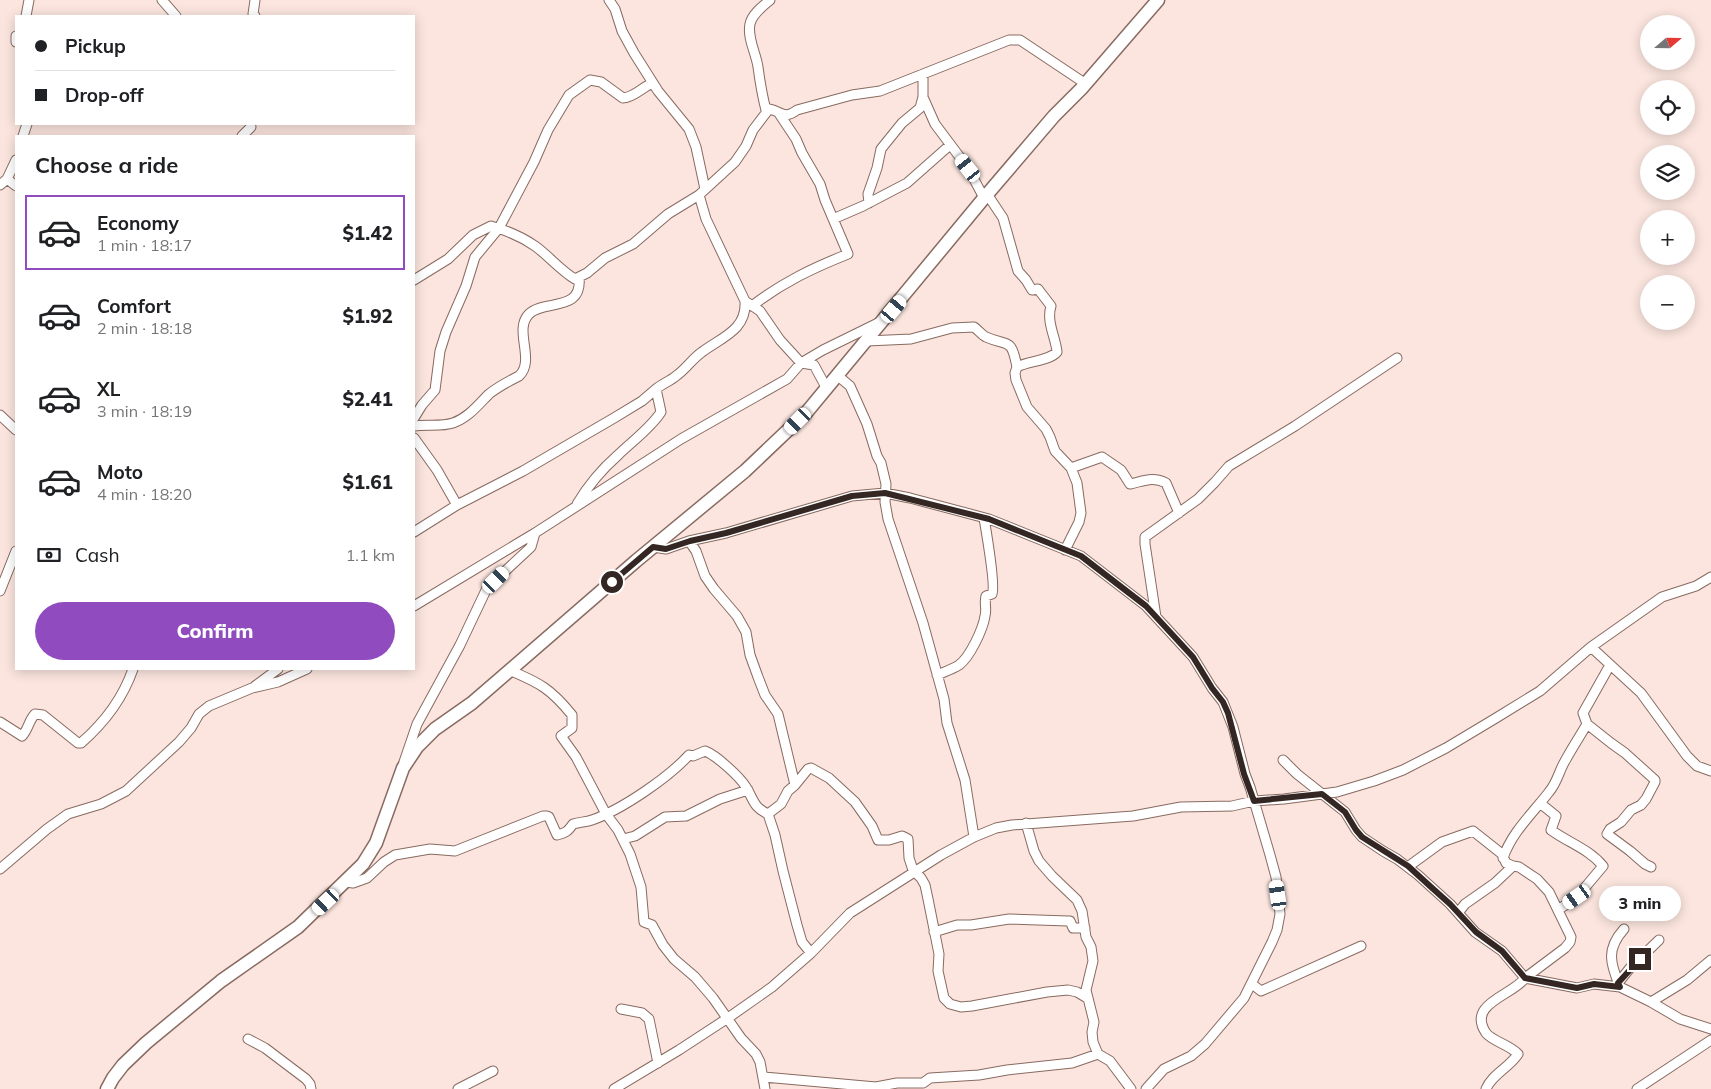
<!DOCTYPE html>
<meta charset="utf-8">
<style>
:root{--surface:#fff;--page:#f6f6f6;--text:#202124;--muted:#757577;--line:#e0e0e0;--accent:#904bbf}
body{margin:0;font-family:Mulish,sans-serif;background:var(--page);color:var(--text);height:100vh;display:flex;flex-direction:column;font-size:19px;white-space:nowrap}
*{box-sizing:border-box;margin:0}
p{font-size:16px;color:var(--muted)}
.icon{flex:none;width:28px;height:28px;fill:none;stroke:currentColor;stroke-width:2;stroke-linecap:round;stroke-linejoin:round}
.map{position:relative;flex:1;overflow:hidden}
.sheet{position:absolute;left:15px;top:135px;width:400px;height:535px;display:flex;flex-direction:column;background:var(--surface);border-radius:0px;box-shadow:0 2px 12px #0003}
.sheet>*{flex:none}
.top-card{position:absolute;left:15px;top:15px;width:400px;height:110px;border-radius:0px;box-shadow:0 2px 12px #0003;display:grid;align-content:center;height:110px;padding:0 20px;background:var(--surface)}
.needle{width:32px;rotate:70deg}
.controls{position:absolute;left:1640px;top:15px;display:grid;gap:10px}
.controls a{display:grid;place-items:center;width:55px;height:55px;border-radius:50%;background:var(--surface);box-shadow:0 2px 12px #0003;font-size:25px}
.end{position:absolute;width:22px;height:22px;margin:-11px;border:6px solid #342723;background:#fff;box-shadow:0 0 0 2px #fff}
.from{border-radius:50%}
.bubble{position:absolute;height:35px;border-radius:18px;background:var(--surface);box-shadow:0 2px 12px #0003;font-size:16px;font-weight:800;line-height:35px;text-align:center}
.car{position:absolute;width:15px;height:30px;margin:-15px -8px;border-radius:6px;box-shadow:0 0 4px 1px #0007;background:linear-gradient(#fff 24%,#345 0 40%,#fff 0 76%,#345 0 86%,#fff 0)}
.top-card b{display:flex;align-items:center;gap:18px;height:48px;font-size:19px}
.top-card b+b{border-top:1px solid var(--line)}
.top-card i{width:12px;height:12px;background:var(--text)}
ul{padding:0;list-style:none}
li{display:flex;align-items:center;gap:15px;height:75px;margin:0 10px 8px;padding:0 10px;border:2px solid transparent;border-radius:0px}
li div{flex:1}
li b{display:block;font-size:19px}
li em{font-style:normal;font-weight:800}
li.current{border-color:var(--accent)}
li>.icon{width:45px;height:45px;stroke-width:1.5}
h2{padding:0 20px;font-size:22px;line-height:60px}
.pay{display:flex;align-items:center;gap:12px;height:55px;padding:0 20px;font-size:19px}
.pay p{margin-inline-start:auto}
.button{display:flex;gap:10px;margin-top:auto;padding:10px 20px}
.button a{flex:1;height:58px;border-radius:30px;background:var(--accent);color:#fff;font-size:20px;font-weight:800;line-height:58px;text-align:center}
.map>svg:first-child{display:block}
</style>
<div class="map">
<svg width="1711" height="1089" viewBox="0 0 1711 1089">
<rect width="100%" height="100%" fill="#fbe5de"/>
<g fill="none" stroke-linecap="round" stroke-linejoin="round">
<g stroke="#886a60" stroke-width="11">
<path id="street" d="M162 0 176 16
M609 0 615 9 622 31 634 53 658 91 689 129 696 147 705 189
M26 16 29 0
M255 16 253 14 255 0
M16 36V42
M923 74V97L935 124 968 168 984 198
M766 110C762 95 760 82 758 67 756 53 747 38 750 24 752 14 763 6 770 0
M23 136 27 124
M242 136 251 127
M7 179 16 186
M0 185 7 179 16 160
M987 194 1003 218 1018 271 1026 280 1032 290 1038 289 1051 306C1046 322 1056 338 1057 352 1049 361 1028 361 1017 367L1015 373 1016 380 1027 407 1046 429 1050 437 1055 451 1071 468 1077 483 1081 513 1079 522 1065 550
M699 195 706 219 745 301 760 311 780 340 801 363 814 365 827 389
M869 203 868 194 877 168 881 149 902 123 920 108 923 97
M833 219 863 206 907 183 950 145
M414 280 448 259 473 235 491 226C505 230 522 237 535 246 549 256 560 270 575 279L587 273 605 258 633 244 668 214 699 195 735 162 746 146 753 130 769 109C781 111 784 120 797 110L852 95 880 91 1009 40H1020L1086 84
M752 306C783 282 813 268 848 254L825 200 820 184 802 153 796 139 778 112
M867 341 911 339 952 328 974 327C978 330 982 335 986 337 1009 347 1011 337 1017 367
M838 376 850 386 867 424 877 456 881 463 886 484 885 502 888 519 923 623 944 699 947 723 965 780 974 837
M0 415 16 430
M414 418 422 405 435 390 440 351 446 332 466 286 475 257 499 228 534 162 548 130 569 95 590 80 601 82 623 98C635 97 642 87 653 83
M414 426C426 424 441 427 453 423 468 418 478 405 489 394 498 387 509 381 519 376 536 360 513 330 529 314 544 299 583 313 579 277
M414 438 437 470 457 505
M1071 468 1102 457 1121 470 1130 484C1144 481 1153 476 1166 483L1179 513
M577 504C588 486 601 470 617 456 631 442 650 429 661 412L656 389C662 384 670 381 676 376 686 369 692 359 702 352 722 337 747 330 745 301
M414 532 457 505 523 471 614 418 642 401 656 389
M689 541 696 551 705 576 714 589 737 616 746 632 750 655 758 677 765 695 778 714 795 785
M653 547 666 549 689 541 726 533 852 496 885 493 910 498 989 519 1081 556 1146 606 1193 657 1212 688 1223 702 1233 727 1245 774 1250 787 1270 855 1276 877 1280 914 1277 930 1272 942 1244 998 1205 1044 1191 1056 1164 1069 1146 1089
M0 591 16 551
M414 606 535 533 681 439 787 379 801 363 823 350 878 323
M1156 617 1145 544V537L1198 499 1215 482 1229 466 1295 426 1397 358
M1591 647 1641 693 1687 756 1697 766 1711 771
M509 670C540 683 551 689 572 715V728L561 736 576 757 606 814 618 830 630 854 641 887 644 922 652 925 663 945 674 959 695 977 713 998 741 1038 756 1054 760 1062 765 1089
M937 675C944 672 953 669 959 665 970 657 983 629 985 616 987 609 984 603 986 596L992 594C996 587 986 530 984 518
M255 686 278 669
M0 722 22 736C28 730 29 720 35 714L43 715 78 743H81C104 723 123 698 133 669
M1587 724 1611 743 1625 753 1655 780V782L1646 799 1641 805 1631 810 1621 822 1610 829 1607 834 1630 851 1645 864 1651 867
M1283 760 1297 774 1345 812 1356 830 1362 837 1383 851 1397 859 1418 875 1450 904 1475 932 1502 951 1525 978 1577 988 1594 984 1620 987 1651 1002 1680 1019 1711 1029
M404 762 417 724 460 645 487 588 531 547 535 533
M1540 803 1556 816 1551 830C1569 843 1589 849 1603 866L1577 897 1558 910
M768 814 781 804 788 791 795 785 808 769 811 768 829 778 855 802 872 826 878 840H889L902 836 908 839 909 858 913 870 921 878 925 885 928 899 939 954 938 971 944 998 950 1004 961 1007 972 1006 1047 992 1068 990 1077 992 1087 998
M1026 823 1034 851 1039 861 1052 876 1077 900 1082 911 1086 937 1091 947 1093 961 1086 990 1094 1022 1092 1032 1093 1042 1098 1054 1110 1061 1131 1089
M623 839 635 836 665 817 686 816 720 799 748 790
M1503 858C1512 832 1532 814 1549 792 1557 783 1559 771 1565 761 1572 748 1580 736 1587 724L1583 713 1610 665
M1409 866 1442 842 1473 831 1502 854 1506 863 1513 866 1519 867 1537 879 1549 892 1571 937 1570 942 1565 948 1525 978C1514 995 1466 1003 1486 1033 1492 1041 1510 1045 1518 1054 1509 1068 1492 1074 1486 1089
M0 869 47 829 68 814 101 804 126 791 179 742 191 728 199 714 209 706 252 688 278 682 307 669
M346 882 353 883 367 878 384 862 395 855 430 849 455 851 543 816H547L549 817 557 835C566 833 568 831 573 824 580 822 586 822 592 820 621 810 668 778 689 755L693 756 705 751C716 755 740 777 746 787 754 800 753 807 768 814L775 835 783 871 797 925 802 942 811 953
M1458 913 1465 904 1495 883 1513 866
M934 932 957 925H971L1009 919 1068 921H1070L1073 928H1085
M1618 983 1630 968 1659 940
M1252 984 1261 991 1361 946
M1620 987C1610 963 1606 949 1624 929
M1651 1002 1687 980 1711 960
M621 1009 642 1013 649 1019 658 1063
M248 1039 265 1048 306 1079 310 1084 311 1089
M764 1077 876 1087 897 1083H923L930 1078 979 1075 1007 1070 1072 1063 1098 1054
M458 1089 493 1071
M614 1089 679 1050 728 1018 772 987 811 953 850 913 941 855 974 837 996 828 1012 825 1133 816 1181 807 1232 806 1254 801 1284 799 1337 792 1374 781 1403 770 1446 748 1496 718 1540 691 1591 647 1662 597 1696 586 1711 577
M1637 1089 1711 1040"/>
</g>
<g stroke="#886a60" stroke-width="15">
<path id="secondary" d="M107 1089 113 1078 123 1065 146 1043 221 981 298 927 363 864 376 843 403 768 417 747 435 729 472 703 636 561 745 471 806 413 984 198 1054 116 1081 89 1158 0"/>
</g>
<use href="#street" stroke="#fff" stroke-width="9"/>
<use href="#secondary" stroke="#fff" stroke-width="12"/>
</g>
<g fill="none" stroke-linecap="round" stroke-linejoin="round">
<path stroke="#342723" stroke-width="6" d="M612 582 653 547 666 549 690 541 726 533 852 496 885 493 989 519 1081 556 1146 606 1193 657 1212 688 1223 702 1228 713 1244 774 1254 801 1322 794 1345 812 1356 830 1362 837 1408 866 1431 887 1450 904 1476 932 1502 951 1525 978 1577 988 1594 984 1620 987 1618 983 1640 959"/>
</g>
</svg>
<div class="controls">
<a><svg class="needle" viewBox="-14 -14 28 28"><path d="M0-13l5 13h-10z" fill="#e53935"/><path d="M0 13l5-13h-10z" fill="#757577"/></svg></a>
<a><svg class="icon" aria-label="locate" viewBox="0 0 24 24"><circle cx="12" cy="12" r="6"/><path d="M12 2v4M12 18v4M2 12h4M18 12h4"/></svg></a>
<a><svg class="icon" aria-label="layers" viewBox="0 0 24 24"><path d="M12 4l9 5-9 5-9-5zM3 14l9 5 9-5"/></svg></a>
<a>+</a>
<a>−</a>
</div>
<i class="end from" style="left:612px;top:582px"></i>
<i class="end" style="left:1640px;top:959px"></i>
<div class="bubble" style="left:1599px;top:886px;width:82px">3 min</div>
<i class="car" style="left:968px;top:168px;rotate:322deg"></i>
<i class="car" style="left:894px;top:309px;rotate:40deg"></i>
<i class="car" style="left:798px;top:421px;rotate:225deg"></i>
<i class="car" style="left:496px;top:580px;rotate:45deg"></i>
<i class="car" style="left:1278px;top:895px;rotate:352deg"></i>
<i class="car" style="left:1577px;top:897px;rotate:235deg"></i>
<i class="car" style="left:326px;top:902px;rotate:227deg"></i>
<div class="top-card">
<b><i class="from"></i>Pickup</b>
<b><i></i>Drop-off</b>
</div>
<section class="sheet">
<h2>Choose a ride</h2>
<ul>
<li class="current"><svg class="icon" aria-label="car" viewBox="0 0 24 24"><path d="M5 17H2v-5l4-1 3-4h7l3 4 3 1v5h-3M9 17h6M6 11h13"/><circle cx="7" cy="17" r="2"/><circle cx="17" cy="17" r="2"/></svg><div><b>Economy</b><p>1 min · 18:17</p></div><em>$1.42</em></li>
<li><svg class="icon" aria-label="car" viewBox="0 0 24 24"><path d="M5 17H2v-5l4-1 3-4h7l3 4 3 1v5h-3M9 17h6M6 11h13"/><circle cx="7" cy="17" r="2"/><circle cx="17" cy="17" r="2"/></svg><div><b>Comfort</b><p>2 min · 18:18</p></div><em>$1.92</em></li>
<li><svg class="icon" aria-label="car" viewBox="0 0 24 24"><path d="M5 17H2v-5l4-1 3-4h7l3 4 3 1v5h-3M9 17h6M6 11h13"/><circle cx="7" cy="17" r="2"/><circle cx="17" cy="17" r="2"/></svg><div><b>XL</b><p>3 min · 18:19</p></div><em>$2.41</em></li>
<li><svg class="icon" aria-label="car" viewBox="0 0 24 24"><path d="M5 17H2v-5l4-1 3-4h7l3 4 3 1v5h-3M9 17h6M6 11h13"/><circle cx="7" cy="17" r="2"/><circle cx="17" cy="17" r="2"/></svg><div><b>Moto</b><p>4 min · 18:20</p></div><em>$1.61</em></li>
</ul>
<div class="pay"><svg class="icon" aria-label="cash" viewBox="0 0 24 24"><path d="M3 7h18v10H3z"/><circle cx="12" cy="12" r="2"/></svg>Cash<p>1.1 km</p></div>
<div class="button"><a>Confirm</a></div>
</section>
</div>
